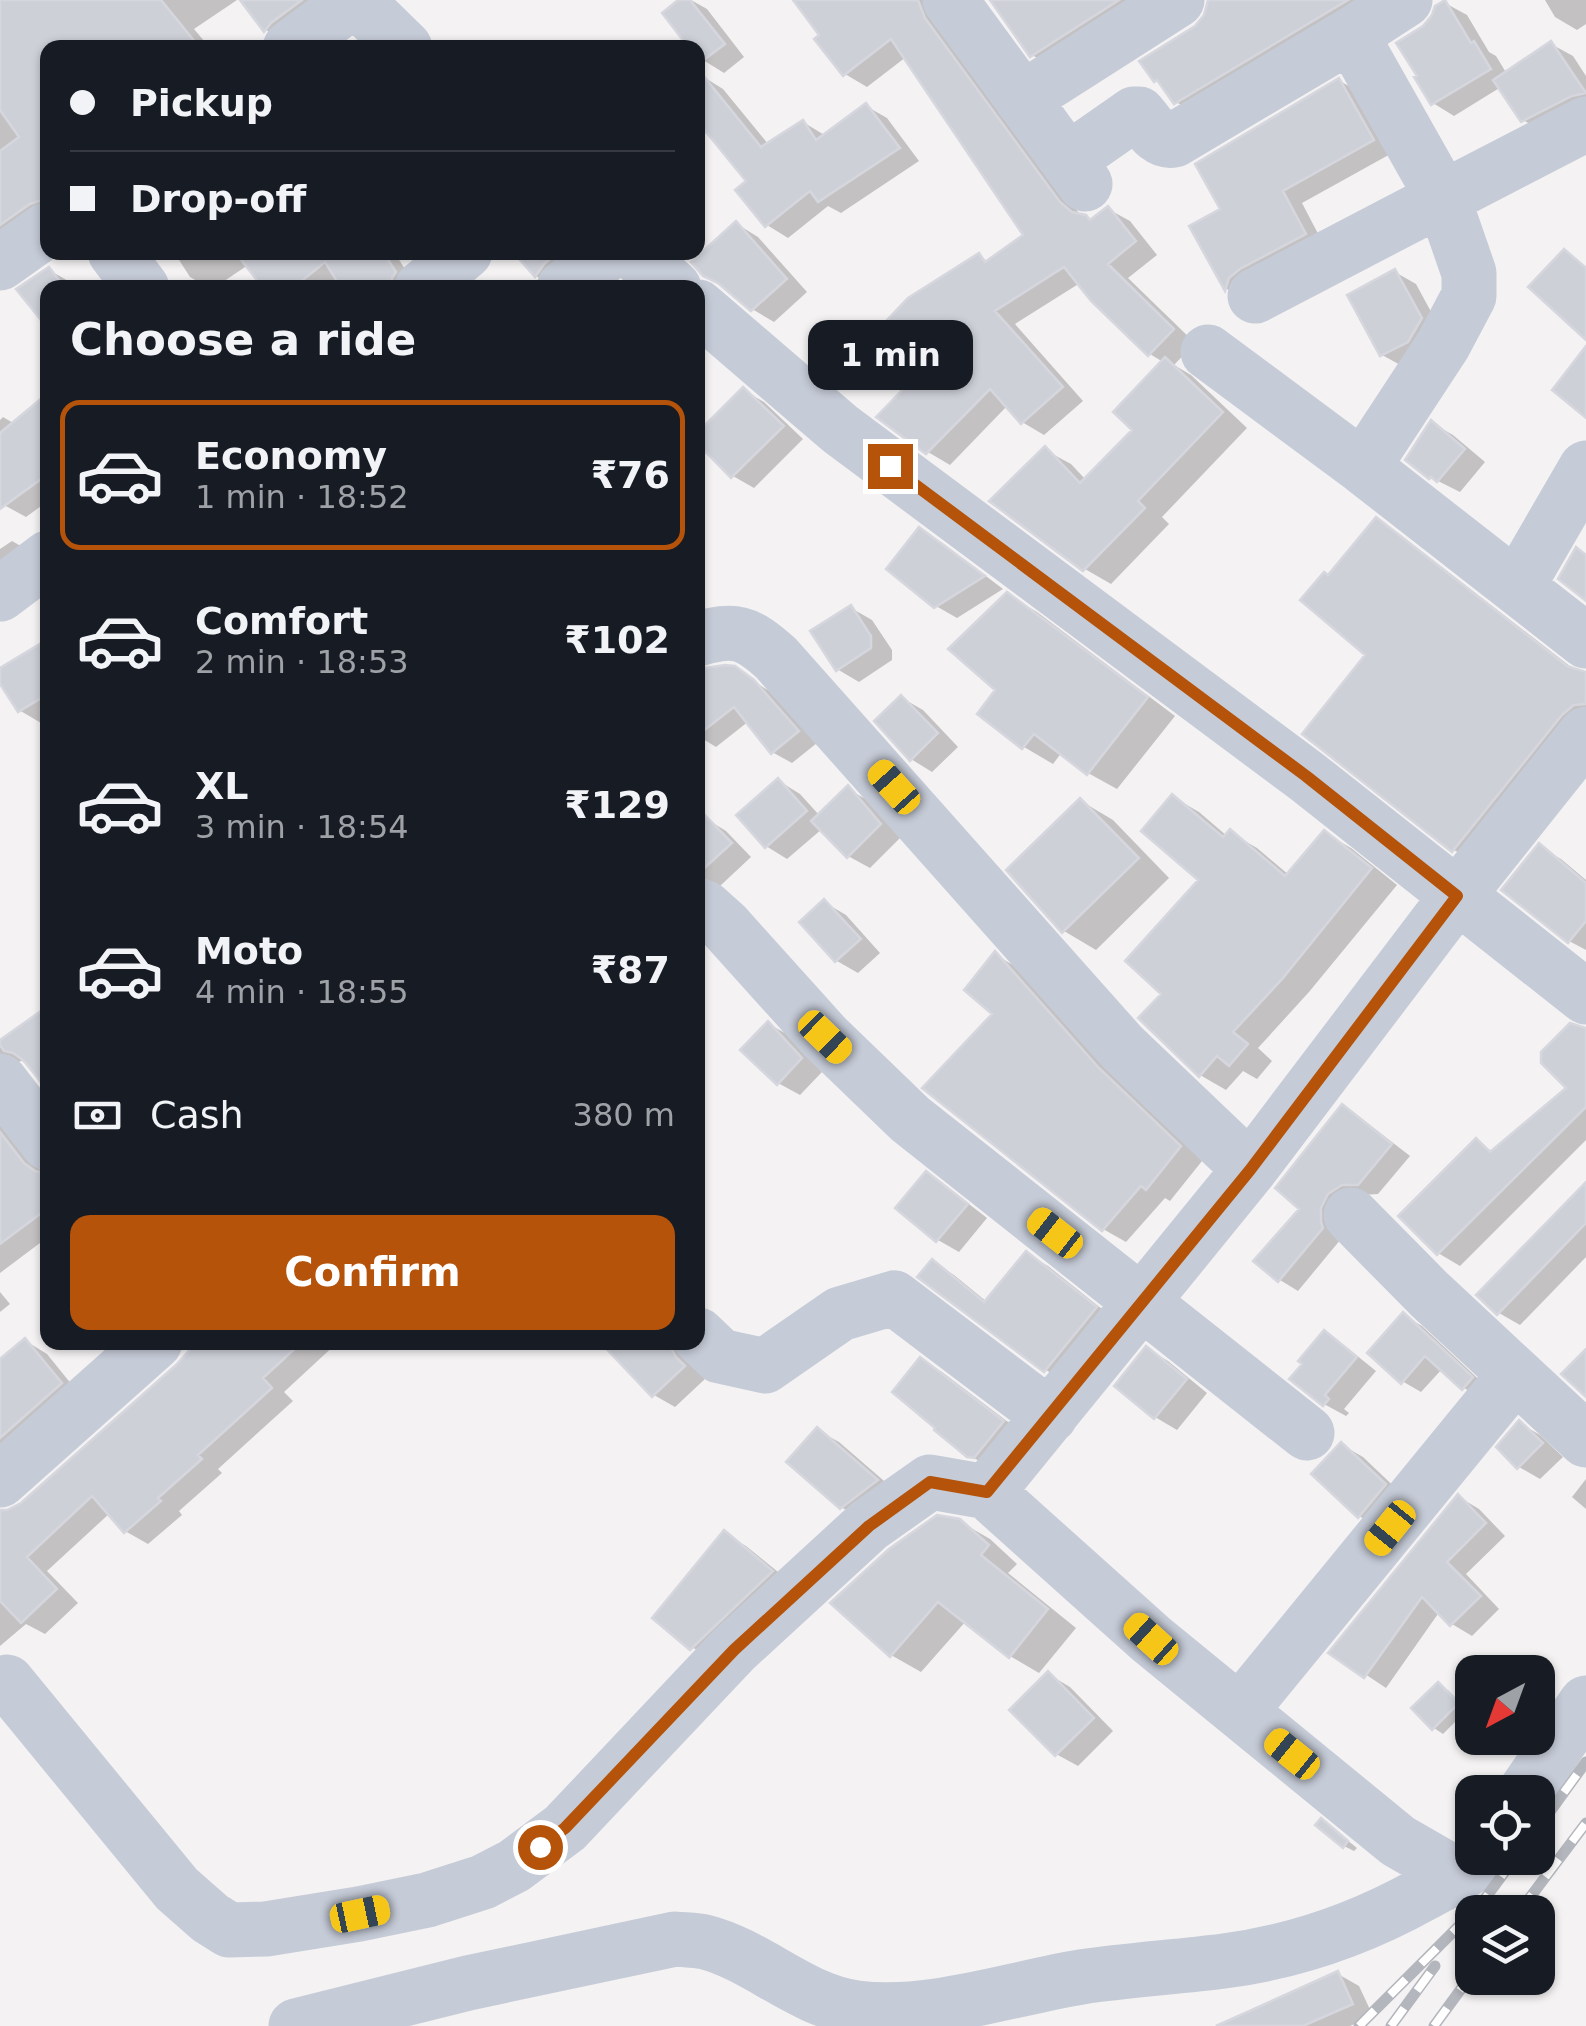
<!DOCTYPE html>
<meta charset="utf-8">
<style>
:root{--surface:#171b24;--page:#20242c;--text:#f1f3f6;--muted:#9ea1a6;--line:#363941;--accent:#b45309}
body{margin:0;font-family:"DejaVu Sans",sans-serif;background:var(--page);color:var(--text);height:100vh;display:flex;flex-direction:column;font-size:38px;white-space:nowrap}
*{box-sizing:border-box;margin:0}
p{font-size:32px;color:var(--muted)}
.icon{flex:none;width:55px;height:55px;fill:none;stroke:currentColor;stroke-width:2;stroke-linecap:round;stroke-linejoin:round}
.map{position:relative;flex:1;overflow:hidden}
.panel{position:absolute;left:40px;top:280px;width:665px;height:1070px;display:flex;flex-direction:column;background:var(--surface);border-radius:20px;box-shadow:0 2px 8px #0004}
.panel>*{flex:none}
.top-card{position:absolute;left:40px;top:40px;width:665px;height:220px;border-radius:20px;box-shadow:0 2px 8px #0004;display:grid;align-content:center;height:220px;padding:0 30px;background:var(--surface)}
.needle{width:65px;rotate:221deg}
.buttons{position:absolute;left:1455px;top:1655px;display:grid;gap:20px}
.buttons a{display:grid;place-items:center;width:100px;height:100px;border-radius:20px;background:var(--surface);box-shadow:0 2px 8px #0004;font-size:50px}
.end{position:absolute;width:45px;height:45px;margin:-22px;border:12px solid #b45309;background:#fff;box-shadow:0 0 0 5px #fff}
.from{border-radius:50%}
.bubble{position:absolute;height:70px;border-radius:20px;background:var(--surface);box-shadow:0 2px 8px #0004;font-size:32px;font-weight:700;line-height:70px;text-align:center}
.car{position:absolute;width:30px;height:60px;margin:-30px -15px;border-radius:12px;box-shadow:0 0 8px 2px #0007;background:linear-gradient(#f5c518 24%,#345 0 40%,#f5c518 0 76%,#345 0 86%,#f5c518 0)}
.top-card b{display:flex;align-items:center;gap:35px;height:95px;font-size:38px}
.top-card b+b{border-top:2px solid var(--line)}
.top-card i{width:25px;height:25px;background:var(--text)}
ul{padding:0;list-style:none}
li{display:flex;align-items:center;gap:30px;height:150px;margin:0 20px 15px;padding:0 10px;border:5px solid transparent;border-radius:20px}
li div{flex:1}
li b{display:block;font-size:38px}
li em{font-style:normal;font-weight:700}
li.selected{border-color:var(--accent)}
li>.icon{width:90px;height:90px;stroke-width:1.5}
h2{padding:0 30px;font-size:45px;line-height:120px}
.pay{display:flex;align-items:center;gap:25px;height:110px;padding:0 30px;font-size:38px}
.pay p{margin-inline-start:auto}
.action{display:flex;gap:20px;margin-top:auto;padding:20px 30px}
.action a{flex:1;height:115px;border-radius:20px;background:var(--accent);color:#fff;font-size:40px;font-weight:700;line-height:115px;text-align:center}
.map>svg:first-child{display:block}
</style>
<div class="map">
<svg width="1586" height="2026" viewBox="0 0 1586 2026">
<rect width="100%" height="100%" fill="#f4f2f2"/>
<path fill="#0003" d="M0 0H237L194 29 210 48H48V219L0 236Z
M243 0H335L287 43 266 30Z
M682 0H691L707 9 744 57 724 73 703 60 698 54V48Z
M796 0H943L947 34 1081 216 1092 221 1108 209 1130 221 1157 255 1128 278 1195 343 1174 365 1191 375 1247 428 1162 517 1169 524 1111 584 1085 569 993 501 1045 450 1071 464 1086 480 1135 430 1163 362 1150 354 1093 299 1080 283 1015 324 1083 401 1044 435 1022 422 1008 405 950 465 928 452 914 382 979 256 989 262 1026 236 906 57 867 87 845 74 823 35Z
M992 0H1160L1054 68 1032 55Z
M1210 0H1387L1198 114 1176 102 1164 85 1156 80 1206 16Z
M1545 0H1586V24L1577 30 1555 17Z
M1445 3 1467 15 1489 52 1496 56 1507 74 1551 44 1573 56 1586 76V111L1545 133 1523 120 1501 87 1454 116 1433 103 1424 28Z
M702 76 723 89 769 145 803 122 826 136 866 106 887 118 919 161 841 213 828 206 788 238 767 225 749 182 698 118V80Z
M1340 81 1361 93 1394 152 1302 203 1325 247 1247 300 1227 289 1193 227 1224 210Z
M737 224 758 237 807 292 774 322 752 309Z
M174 252H394L416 286 344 288 339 279 329 288H266L248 265 214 288H209L190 277Z
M516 252H594L557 288 536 276Z
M49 270 70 282 75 288 20 290Z
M1395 272 1416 284 1442 332 1404 367 1382 355Z
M743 390 764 402 803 439 754 488 733 476 698 441V435Z
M48 397V501L26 517 4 505 0 499V420L3 417 15 424Z
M1432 423 1453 435 1485 462 1460 492 1430 477Z
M1376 520 1398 533 1580 674H1586V725L1476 862 1454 850 1369 654 1329 577Z
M920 530 941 542 1003 589 957 618 936 606Z
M12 541 33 553 0 584V549Z
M1007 595 1037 612 1175 716 1117 789 1088 773 1062 752 1053 764 1024 747 981 713 999 690Z
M851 608 872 620 892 650V660L859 682 837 669Z
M48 642V719L41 723 19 710 0 679V671Z
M734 669 774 694 817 743 792 763 772 752 749 721 716 747 698 736V672Z
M902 698 923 710 958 747 932 772 911 759Z
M779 781 800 794 820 816 848 789 869 801 901 837 870 868 848 856 822 829 787 859 766 846Z
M1173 797 1199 812 1227 836 1231 833 1257 848 1289 875 1325 833 1351 848 1397 885 1309 992 1258 1048 1272 1061 1257 1079 1243 1071 1226 1090 1200 1075 1165 994 1201 880Z
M1081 801 1113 820 1169 878 1096 950 1064 931Z
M705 818 726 831 751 857 720 886 698 895V826Z
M1539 847 1561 859 1586 880V950L1569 941Z
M824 902 846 915 880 953 858 973 837 961 802 922Z
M996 955 1018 968 1202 1161 1170 1201 1165 1198 1126 1242 1103 1229 995 1013Z
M769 1024 790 1036 822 1072 800 1095 778 1083Z
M1586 1030V1140L1460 1266 1438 1253 1476 1142 1494 1152 1570 1088Z
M0 1042 28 1062 21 1061 4 1068 0 1073Z
M1343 1107 1361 1118 1410 1156 1378 1194 1362 1195 1341 1239 1298 1291 1280 1280 1257 1260 1303 1209Z
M0 1119 44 1175 48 1176V1237L0 1273Z
M926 1174 947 1187 987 1218 959 1252 938 1240Z
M1586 1186V1257L1520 1325 1499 1313Z
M1027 1254 1048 1266 1117 1321 1067 1383 1046 1370 921 1276 933 1262 954 1275 987 1302Z
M0 1292 10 1304 0 1312Z
M1403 1315 1422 1326 1490 1390 1483 1399 1464 1388 1442 1369 1421 1392 1402 1381Z
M1324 1334 1345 1346 1376 1371 1344 1409 1349 1413 1346 1416 1324 1404Z
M26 1341 47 1354 81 1396 0 1469V1362Z
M201 1342H338L284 1392 293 1401 218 1469 222 1473 179 1511 182 1515 148 1544 125 1531 110 1513 47 1571 78 1603 45 1634 26 1624 0 1646V1513L22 1505Z
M609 1342H676L705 1379 675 1407 654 1395Z
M1147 1349 1168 1361 1207 1393 1177 1430 1155 1417 1117 1385Z
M921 1360 942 1372 1024 1434 991 1468 969 1455Z
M1519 1423 1540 1435 1563 1457 1540 1479 1519 1467Z
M817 1430 839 1442 898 1493 863 1520 841 1507Z
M1342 1445 1363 1457 1405 1497 1380 1528 1359 1516Z
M1586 1479V1509L1572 1497Z
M1459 1497 1479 1509 1505 1536 1466 1574 1499 1609 1472 1636 1452 1624 1440 1611 1386 1688 1332 1652Z
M959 1521 990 1539 1017 1564 1008 1573 1076 1628 1039 1673 1010 1656 966 1621 921 1672 891 1655Z
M725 1534 746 1546 793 1584 713 1660 692 1647Z
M1048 1674 1070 1687 1113 1731 1078 1766 1056 1754Z
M1438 1685 1448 1690 1467 1710 1443 1734 1434 1728Z
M1331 1827 1357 1848 1354 1851 1344 1846Z
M1338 1974 1359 1986 1373 2016 1350 2026H1259Z"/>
<path fill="#ced0d8" stroke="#d6d7de" stroke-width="2.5" d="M0 0H161L200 48H48V198L30 204 0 225V151L19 137 0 110Z
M240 0H302L271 23 264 32Z
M678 0H690L725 44 701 62 698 58V48H689L662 13Z
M793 0H918L925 18 1060 202 1072 212 1086 215 1090 220 1108 206 1136 241 1108 264 1174 329 1148 356 1091 301 1064 267 995 311 1063 387 1021 424 990 389 926 454 876 417 910 382 868 340 908 298 979 253 985 262 1023 235 891 39 843 76 814 39 819 35Z
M990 0H1119L1030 57Z
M1208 0H1348L1174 104 1157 80 1154 82 1139 61 1195 26 1204 15Z
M1445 0 1471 43 1474 41 1491 69 1431 105 1414 77 1417 76 1396 43 1423 26 1432 15 1435 6Z
M1551 41 1586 93 1572 96 1521 122 1493 80Z
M698 69 761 147 803 120 816 140 866 103 900 148 818 202 810 191 765 227 735 190 746 181 698 122Z
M1339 78 1374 140 1283 191 1306 234 1240 269 1229 278 1225 291 1189 226 1220 209 1195 164Z
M736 221 787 279 751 311 718 283 703 276 691 262Z
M1564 249 1586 268V340L1528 287Z
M235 252H383L396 272 392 278V288H341L325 262 293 288H263Z
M513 252H558L544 264 535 277Z
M49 267 65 288H48V329L16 289Z
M1395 269 1422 318 1408 342 1380 356 1347 295Z
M1586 346V418L1552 390Z
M1165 357 1223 412 1138 501 1145 508 1083 571 989 501 1045 446 1080 483 1132 430 1113 412Z
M743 387 784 426 731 478 698 444V432Z
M48 393V474L0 509V433Z
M1431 420 1465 449 1437 482 1431 477 1429 479 1405 460Z
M1376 517 1567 666 1586 672V704L1574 705 1562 715 1452 852 1302 734 1365 655 1300 600 1324 572 1328 575Z
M919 527 985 576 934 608 886 569Z
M1576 547 1586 555V601L1558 579Z
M1007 592 1148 697 1087 775 1034 734 1022 749 977 714 995 690 948 649Z
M851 605 871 636V648L836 671 810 631Z
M48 639V694L18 712 0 684V668Z
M725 665 735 666 754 680 799 731 771 754 734 707 698 735V669Z
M901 695 938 733 910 761 874 721Z
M778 778 807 811 765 848 736 815Z
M848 785 881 824 847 858 811 821Z
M1172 794 1223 837 1230 829 1285 876 1324 830 1372 868 1283 978 1233 1032 1248 1044 1229 1066 1217 1056 1199 1077 1138 1018 1161 994 1125 961 1198 880 1141 831Z
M1080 798 1139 858 1062 933 1006 870Z
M698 808 732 843 698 874Z
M1539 843 1586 883V921L1568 943 1501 890Z
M824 899 861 939 835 962 799 922Z
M995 951 1099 1068 1181 1146 1146 1190 1141 1186 1102 1231 922 1088 992 1014 964 990Z
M48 1006V1091L24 1061 13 1053 4 1051 0 1045V1040Z
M768 1021 802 1058 777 1085 740 1050Z
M1570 1023 1586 1028V1107L1437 1255 1398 1216 1476 1138 1490 1152 1566 1088 1541 1063V1052Z
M1342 1104 1392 1144 1358 1185H1342L1328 1194 1321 1208V1222L1323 1228 1278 1282 1253 1261 1299 1209 1275 1188Z
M0 1132 24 1163 35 1171 48 1174V1208L0 1244Z
M926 1171 968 1204 936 1242 895 1208Z
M1586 1182V1223L1497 1315 1476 1295Z
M1026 1251 1097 1307 1044 1372 917 1277 932 1259 984 1302Z
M1403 1312 1473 1377 1462 1390 1425 1356 1401 1384 1367 1353Z
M1324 1330 1357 1357 1325 1395 1329 1399 1323 1406 1289 1379 1302 1364 1298 1361Z
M25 1338 62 1383 0 1438V1359Z
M197 1342H302L263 1378 272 1388 198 1455 202 1459 158 1498 161 1501 124 1533 92 1496 27 1557 57 1589 21 1623 0 1601V1510H7L21 1503 176 1365Z
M600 1342H668L676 1357 685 1366 652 1397Z
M1146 1346 1187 1379 1154 1419 1114 1386Z
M1586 1349V1397L1561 1374Z
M920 1357 1004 1421 974 1458 967 1457 934 1430 935 1428 892 1392Z
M1519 1420 1543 1443 1517 1469 1496 1447Z
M817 1427 878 1480 840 1509 786 1462Z
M1341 1442 1386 1484 1358 1518 1311 1474Z
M1458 1494 1486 1523 1447 1562 1481 1596 1450 1626 1422 1597 1364 1678 1328 1653Z
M937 1515 960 1519 989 1545 981 1555 1048 1609 1009 1658 938 1602 890 1657 830 1603 889 1549Z
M724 1530 773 1571 690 1650 652 1618Z
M1048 1671 1094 1718 1055 1756 1009 1710Z
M1438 1682 1459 1703 1432 1730 1411 1708Z
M1321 1818 1348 1841 1343 1848 1315 1825Z
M1338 1971 1353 2004 1303 2026H1216Z"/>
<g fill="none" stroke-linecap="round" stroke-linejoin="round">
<path stroke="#c5cbd7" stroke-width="55" d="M356 0 405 48
M950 0 1085 184
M290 48 354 0
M1022 99 1177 0
M1068 160 1134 114H1139C1149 126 1158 143 1174 140L1351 35 1405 0
M115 252 142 288
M633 252 674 288
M0 263 48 229
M422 288 465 252
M564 288 609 252
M1255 296 1443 198 1351 35
M698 307 840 429 1306 776 1586 997
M1208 352 1363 467 1586 641
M1363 467 1443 345 1469 296V273L1443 198 1586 124
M1517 587 1586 468
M0 594 48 558
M698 639C735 628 747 632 776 658L1122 1047 1250 1169
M698 905 705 908 725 926 825 1037 910 1119 1307 1433
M0 1081 48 1143
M1351 1215 1429 1294 1586 1440
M698 1335 720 1356 765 1366 840 1314 894 1298 1050 1416
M0 1480 155 1342
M987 1492 1250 1169 1457 896 1586 734
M7 1682 177 1889 210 1918 229 1930 266 1929 359 1914 427 1900 483 1882 514 1866 565 1828 733 1650 869 1525 930 1482 987 1492 1151 1639 1398 1841 1457 1875
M1240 1711 1515 1375
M1525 1792 1586 1703
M296 2026 468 1983 675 1939C685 1940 696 1940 705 1942 759 1956 801 2001 857 2008 930 2017 1009 1989 1081 1977 1128 1970 1177 1967 1224 1961 1294 1952 1362 1928 1423 1894 1443 1883 1465 1873 1481 1858"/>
<g stroke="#b4b6bd" stroke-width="11">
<path id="rail" d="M1538 1828 1586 1762
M1475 1912 1515 1858
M1519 1912 1586 1823
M1359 2026 1472 1913
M1391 2026 1435 1966
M1434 2026 1472 1974"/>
</g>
<use href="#rail" stroke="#fff" stroke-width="8" stroke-dasharray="22" stroke-linecap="butt"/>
</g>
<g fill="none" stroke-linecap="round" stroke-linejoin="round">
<path stroke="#b45309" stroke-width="12" d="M540 1847 565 1828 734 1650 869 1526 930 1482 987 1492 1250 1170 1457 896 1306 776 890 466"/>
</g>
</svg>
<div class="buttons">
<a><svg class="needle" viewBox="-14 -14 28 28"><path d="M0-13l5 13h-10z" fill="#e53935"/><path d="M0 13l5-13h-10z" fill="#9ea1a6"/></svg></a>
<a><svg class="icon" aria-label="locate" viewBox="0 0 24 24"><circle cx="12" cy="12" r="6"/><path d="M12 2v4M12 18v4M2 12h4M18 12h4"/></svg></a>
<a><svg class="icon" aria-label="layers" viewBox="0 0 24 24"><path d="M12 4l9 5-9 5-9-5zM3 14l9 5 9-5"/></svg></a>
</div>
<i class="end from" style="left:540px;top:1847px"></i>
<i class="end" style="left:890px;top:466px"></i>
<div class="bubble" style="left:808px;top:320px;width:165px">1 min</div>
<i class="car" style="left:894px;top:787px;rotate:318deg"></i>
<i class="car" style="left:825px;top:1037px;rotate:134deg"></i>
<i class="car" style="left:1055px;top:1233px;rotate:308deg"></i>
<i class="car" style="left:1390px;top:1528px;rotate:219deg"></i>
<i class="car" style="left:1151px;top:1639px;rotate:312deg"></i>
<i class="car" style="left:1292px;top:1754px;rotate:309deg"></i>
<i class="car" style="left:360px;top:1914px;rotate:78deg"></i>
<div class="top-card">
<b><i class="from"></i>Pickup</b>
<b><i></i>Drop-off</b>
</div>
<section class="panel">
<h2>Choose a ride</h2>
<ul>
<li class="selected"><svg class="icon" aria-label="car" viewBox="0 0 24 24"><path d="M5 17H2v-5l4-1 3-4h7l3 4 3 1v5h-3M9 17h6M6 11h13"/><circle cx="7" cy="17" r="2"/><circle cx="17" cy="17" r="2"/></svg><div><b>Economy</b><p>1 min · 18:52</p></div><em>₹76</em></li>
<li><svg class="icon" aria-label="car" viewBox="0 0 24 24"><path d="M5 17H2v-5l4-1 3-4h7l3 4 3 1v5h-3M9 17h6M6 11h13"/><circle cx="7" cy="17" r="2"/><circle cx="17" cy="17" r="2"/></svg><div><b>Comfort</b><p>2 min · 18:53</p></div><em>₹102</em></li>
<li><svg class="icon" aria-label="car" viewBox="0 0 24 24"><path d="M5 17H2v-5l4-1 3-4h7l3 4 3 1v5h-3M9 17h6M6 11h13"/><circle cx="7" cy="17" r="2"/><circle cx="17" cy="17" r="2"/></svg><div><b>XL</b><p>3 min · 18:54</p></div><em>₹129</em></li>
<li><svg class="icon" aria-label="car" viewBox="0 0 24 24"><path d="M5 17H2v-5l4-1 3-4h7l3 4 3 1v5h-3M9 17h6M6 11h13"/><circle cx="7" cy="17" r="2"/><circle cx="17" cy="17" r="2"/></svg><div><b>Moto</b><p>4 min · 18:55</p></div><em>₹87</em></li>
</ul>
<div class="pay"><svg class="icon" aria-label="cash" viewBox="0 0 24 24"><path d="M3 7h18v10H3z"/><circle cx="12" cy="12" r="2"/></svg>Cash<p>380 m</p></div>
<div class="action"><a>Confirm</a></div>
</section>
</div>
